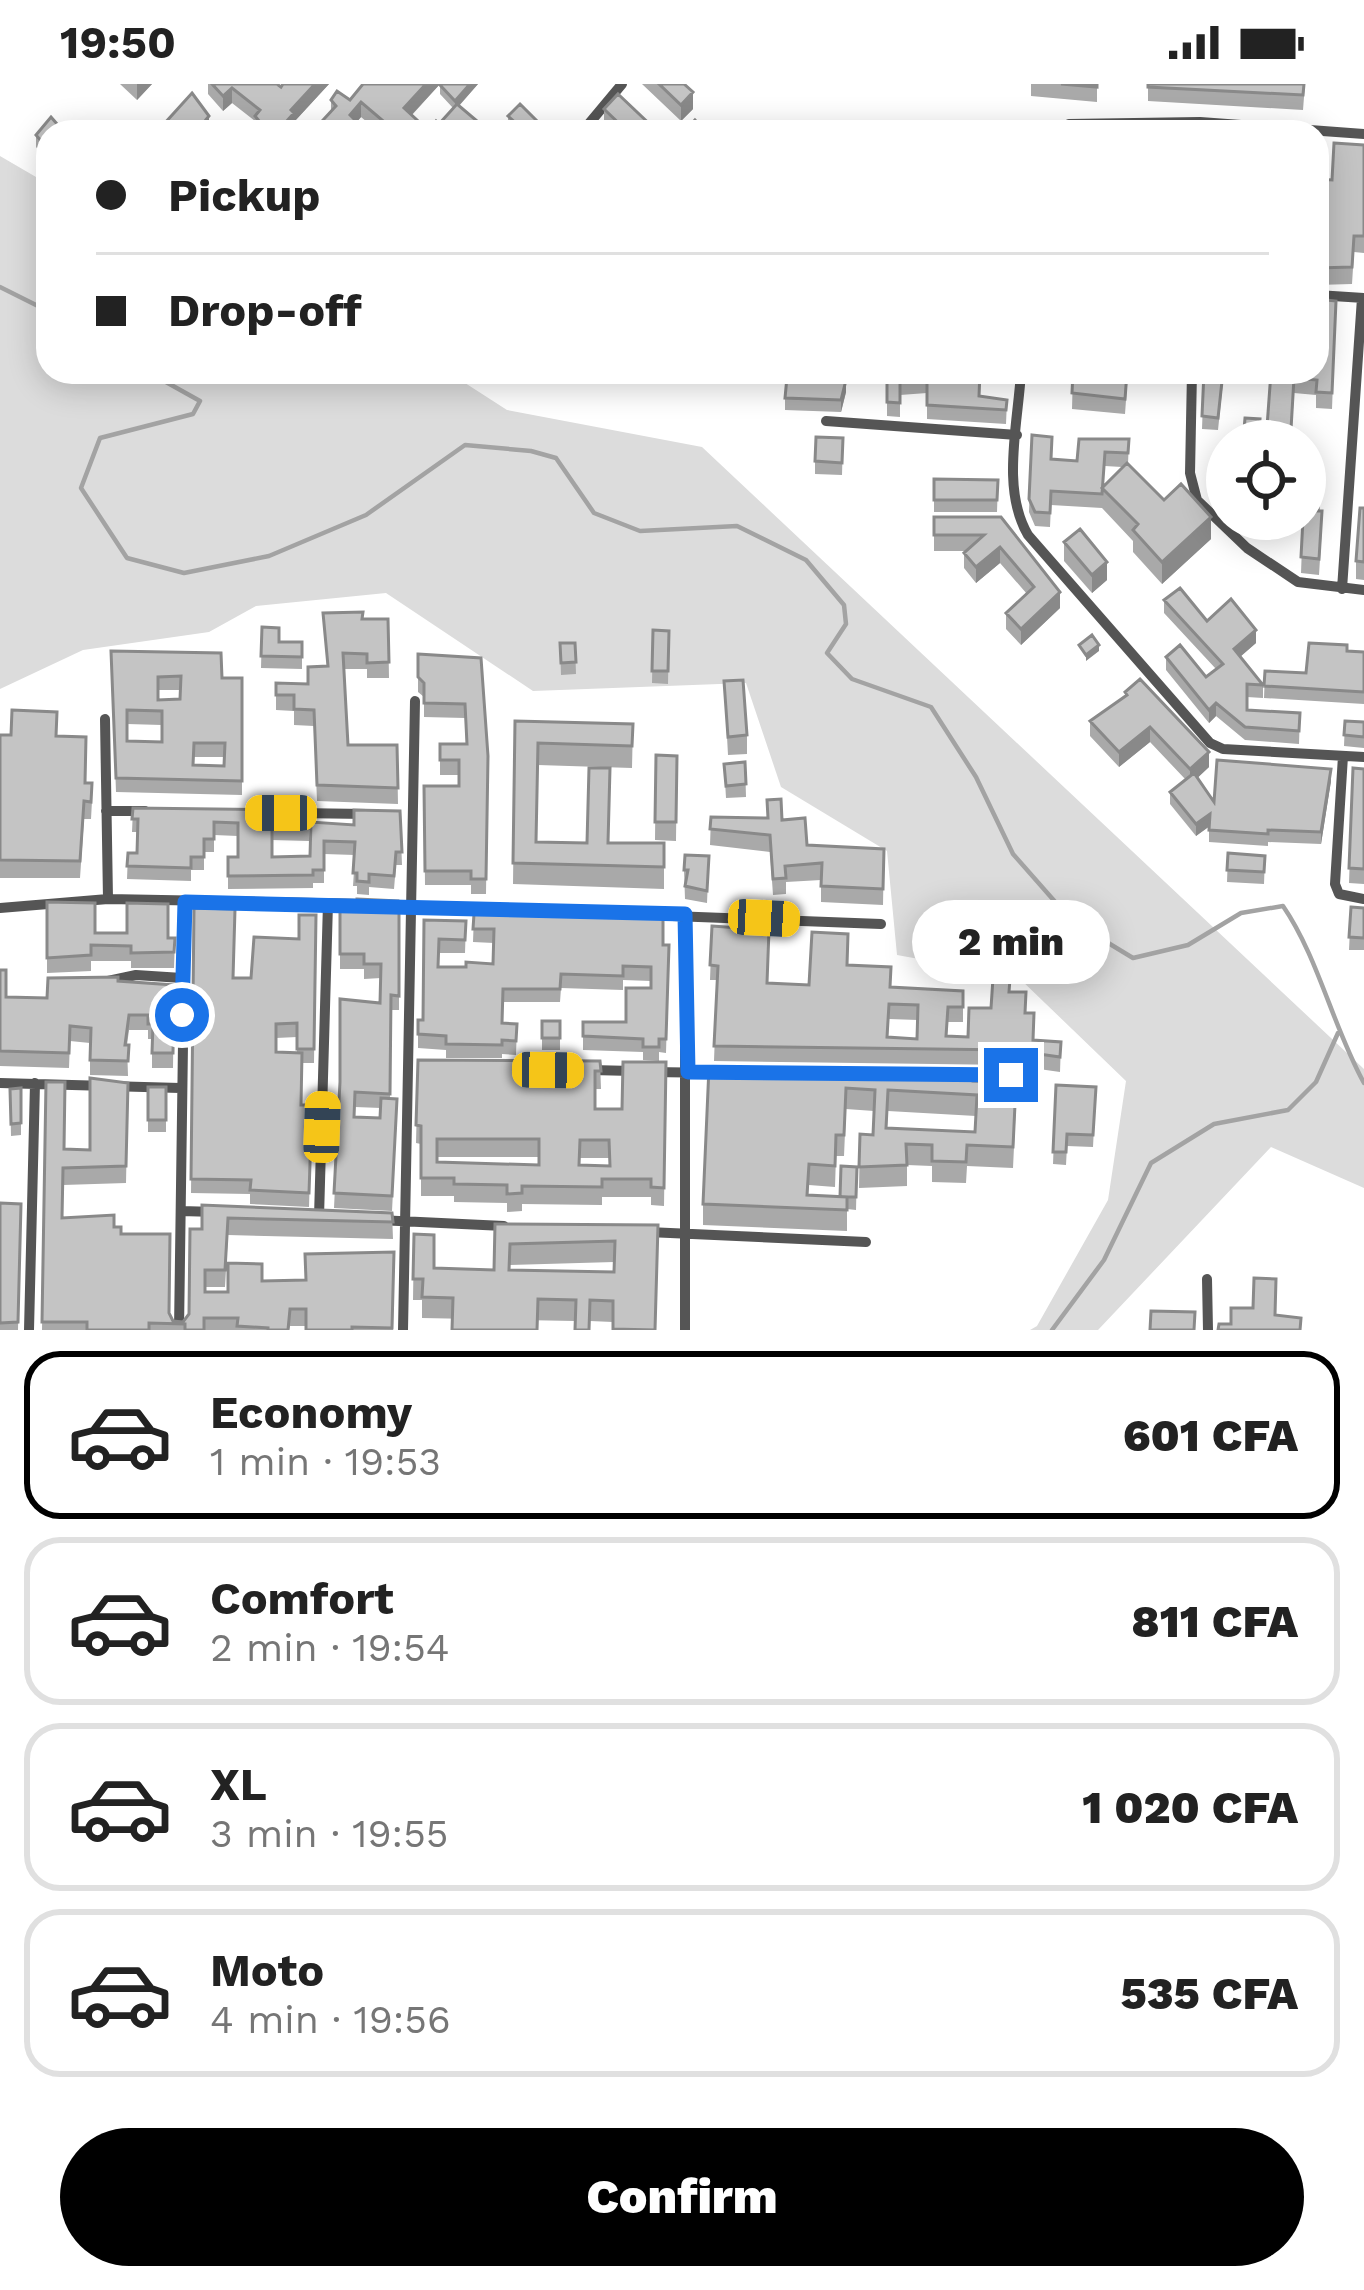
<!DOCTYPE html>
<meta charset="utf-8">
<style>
:root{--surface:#fff;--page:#f6f6f6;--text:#222;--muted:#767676;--line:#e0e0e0;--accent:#000}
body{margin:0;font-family:"Work Sans",sans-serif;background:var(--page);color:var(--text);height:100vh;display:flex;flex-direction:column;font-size:45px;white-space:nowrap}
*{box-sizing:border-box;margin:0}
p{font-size:39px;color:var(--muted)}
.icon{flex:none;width:66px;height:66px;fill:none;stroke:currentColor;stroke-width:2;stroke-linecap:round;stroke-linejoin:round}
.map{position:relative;height:1246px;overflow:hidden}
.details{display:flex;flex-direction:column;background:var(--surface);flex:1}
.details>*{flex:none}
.hud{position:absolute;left:36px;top:36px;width:1293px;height:264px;border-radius:36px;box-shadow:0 6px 30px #0003;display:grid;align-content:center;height:264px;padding:0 60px;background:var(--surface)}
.tools{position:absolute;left:1206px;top:336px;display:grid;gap:24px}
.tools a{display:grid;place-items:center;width:120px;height:120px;border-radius:50%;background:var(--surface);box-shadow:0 6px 30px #0003;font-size:60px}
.end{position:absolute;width:54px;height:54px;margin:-27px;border:15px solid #1a73e8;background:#fff;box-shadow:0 0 0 6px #fff}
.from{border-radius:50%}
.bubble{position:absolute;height:84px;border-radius:42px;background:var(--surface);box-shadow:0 6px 30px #0003;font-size:39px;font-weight:800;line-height:84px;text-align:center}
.car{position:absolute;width:36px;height:72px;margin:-36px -18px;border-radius:15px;box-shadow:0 0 9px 3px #0007;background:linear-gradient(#f5c518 24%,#345 0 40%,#f5c518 0 76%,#345 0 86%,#f5c518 0)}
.hud b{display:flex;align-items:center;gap:42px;height:114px;font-size:45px}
.hud b+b{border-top:3px solid var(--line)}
.hud i{width:30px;height:30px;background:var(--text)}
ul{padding:21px 0 0;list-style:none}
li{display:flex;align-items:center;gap:36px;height:168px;margin:0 24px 18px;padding:0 36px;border:6px solid var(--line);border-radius:36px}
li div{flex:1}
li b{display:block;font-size:45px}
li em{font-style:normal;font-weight:800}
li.selected{border-color:var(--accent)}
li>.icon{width:108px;height:108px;stroke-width:1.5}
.button{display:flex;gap:24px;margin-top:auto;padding:24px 60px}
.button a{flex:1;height:138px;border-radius:72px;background:var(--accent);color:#fff;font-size:48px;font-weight:800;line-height:138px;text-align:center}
.status{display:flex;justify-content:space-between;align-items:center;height:84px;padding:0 60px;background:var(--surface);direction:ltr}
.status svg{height:33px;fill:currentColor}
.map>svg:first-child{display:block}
</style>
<div class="status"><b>19:50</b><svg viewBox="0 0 49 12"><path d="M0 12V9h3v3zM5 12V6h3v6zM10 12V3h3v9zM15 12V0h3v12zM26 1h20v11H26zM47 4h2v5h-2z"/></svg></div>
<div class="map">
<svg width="1364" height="1246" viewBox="0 0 1364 1246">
<rect width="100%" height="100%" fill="#fff"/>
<path fill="#dcdcdc" d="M0 72 48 100V288H448L507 326 702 363 1364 985V1104L1271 1063 1098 1246H1030L1037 1242 1108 1116 1126 997 1018 893 897 871 887 767 781 703 746 599 533 607 386 509 256 522 209 548 83 566 0 605Z"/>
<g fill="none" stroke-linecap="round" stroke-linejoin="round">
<path stroke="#a3a3a3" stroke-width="4.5" d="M0 203 48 227
M148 288 200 317 193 330 100 354 81 404 127 474 184 489 269 472 366 431 465 361 531 367 556 374 594 429 640 447 737 442 806 476 844 521 846 540 827 569 852 595 931 623 976 693 1013 770 1072 837 1133 874 1188 861 1241 829 1283 822C1318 873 1333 943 1364 999
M1052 1246 1104 1176 1151 1079 1214 1040 1288 1026 1316 998 1338 949"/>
<path stroke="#555" stroke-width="10" d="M582 48 622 0
M1056 48 1069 40 1200 38 1364 50
M1317 211 1364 214
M1021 288C1018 340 1001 405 1028 451L1210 659 1223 665 1364 673
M1192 288 1190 389 1197 416 1247 464 1298 498 1364 506
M826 337 1017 351
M1342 505 1362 214
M105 635 108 815
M1343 672 1335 800 1339 810 1364 815
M106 727H145
M295 729 367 730
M386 821 881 840
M0 824 108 815 368 820
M685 830V1246
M108 897 136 891 182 894
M591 986 633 987
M651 988 723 989
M783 989 1011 991
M0 999 180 1004
M181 1127 216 1128
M319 1133 328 819
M378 1136 504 1142
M648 1148 866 1158
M1207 1195 1208 1246
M29 1246 35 999
M179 1246 185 817
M403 1246 415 617"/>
</g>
<path fill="#a9a9a9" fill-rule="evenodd" d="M120 0H152L137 16Z
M208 0H277L281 3 283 0H329L294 38V44L290 48H256L255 37 232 19 223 27 208 10Z
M440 0 412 31 428 46 439 40 453 24 440 10V1L478 0 459 22 490 48H379L361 33 355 40V48L331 28V16H350Z
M642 0H684L693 25 681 37Z
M1031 0H1097V18L1031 12Z
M1148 0H1305L1303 26 1148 17Z
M604 25 658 48H611L604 40Z
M508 32 537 43 532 48H519L508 38Z
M48 48V77L36 63V51Z
M1364 61V169L1354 168 1352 200 1317 201V95L1332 96Z
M1336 217 1332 325 1316 324V311L1294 309 1291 357H1267V343Z
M505 288H527L515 299Z
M887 288H981L980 312 1007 316 1006 340 927 335V309L900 311V333L887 332Z
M1073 288H1128L1125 330 1072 325Z
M1204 288H1224L1218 346 1202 345Z
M846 308 841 328 785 326V314Z
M1032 351 1052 375 1077 377 1129 355 1128 380 1164 416 1211 455 1162 500 1133 468V457L1102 424 1051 421 1050 443 1035 442 1029 428ZM1105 382 1122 383 1103 402Z
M843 354 842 391 815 390V377Z
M934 395 998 396 997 428H934Z
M1321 400 1319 427 1322 443 1319 491 1301 489 1303 435Z
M1364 424V496L1356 495V477Z
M934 433H1001L1060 524 1021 561 1006 545V529L1027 510 1000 479 976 499 964 484V469L966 467H934Z
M1064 458 1107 496 1092 509 1064 477Z
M1164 516 1256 559 1240 573 1263 601V614L1247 613V626L1300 629 1299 660 1245 656 1216 632 1209 639 1166 586V573L1206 593 1216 585 1164 529Z
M323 529 362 535H388L389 594H367V585H344L348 661H397L398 720 317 717 314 642 294 641V627L276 626V599L308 600 327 582Z
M262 543 279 558H302V585L261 584Z
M653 546 669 547 668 600 652 599Z
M560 559H575L576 590 561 591Z
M111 567 222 594H242V711L116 708ZM158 606H181L180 615 158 616ZM127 640 162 641V658L127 657ZM194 673H224V682L194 681Z
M1347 567 1364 568V620L1264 614 1265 587 1306 589Z
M418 570 481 574 488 672 486 810H471V801H425L424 702H459V691H440V660H466L465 634 424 633V613L418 608Z
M724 597 747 651V670L728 671Z
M1125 608 1209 683 1197 694 1214 718 1331 697 1321 760 1268 758V762L1209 758V742L1196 752 1170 720V708L1186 696 1150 658 1119 683 1090 652V637L1125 613Z
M515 637 633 640 632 684 538 681 536 758 664 759V805L513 800Z
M1345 637 1364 638V664L1344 662Z
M0 651 56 652 85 699 92 717 91 735H84L80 794H0Z
M656 671 677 672 676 757 655 756Z
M745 678 746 713 726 714 724 680Z
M1353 684 1364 685V800L1349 799Z
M767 716 782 736 807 761 884 765 883 821 821 818V796L786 798V810L773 811 770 768 710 761 711 733 767 734Z
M133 724 309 726V757L272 756V773L310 772 311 738 354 741 400 727 402 781H396L394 805 369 803V811L357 810V802H353L355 771 324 770V799H313V804L228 805V773H238V752L214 751V768H204V786H191V797L127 795 128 769H137V748H132Z
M1228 769 1265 772 1264 800 1227 798Z
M709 772 707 819 685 815 684 786Z
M47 818 95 849 175 854 174 884H131V877H91V887L47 889Z
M1351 823 1364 824V866H1349Z
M194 824 234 894H251L299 855 316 831 314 979H302L301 1021H312L309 1123 250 1120V1110L191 1109ZM297 953V969L276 968V954Z
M340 826H399V926H391L390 1014 397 1029 392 1127 334 1124 340 999 380 919 381 894 364 895V885H340ZM355 1023 381 1024 380 1034 355 1033Z
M474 830 669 861 666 969 659 968V977L643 976V968L583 966V938H626L651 904V897L623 896V906L561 904 560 918H503V939L517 940 516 971 502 970V974H446V966L418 964V936H423L424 836 466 837 465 869H439L438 883H466L493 880 494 859 473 858Z
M712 842 768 899 809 901 847 881 890 903 963 907V938H948L947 952 968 953 991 924 1010 908 1026 929 1033 956 1061 958 1060 988 1011 981 714 977 717 896H710ZM889 935 918 936 917 955 888 953Z
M0 886 6 913 47 914 118 897 174 901 173 984H152V955H148V946H129L127 961 128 992 90 991V959L70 957 69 984 0 982Z
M542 937H560V966H542Z
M418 976 600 977 601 1005H595V1025H622L666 978 664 1122 651 1121V1113H602V1121L522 1120V1127L507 1128V1119L454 1118V1112H421V1060L416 1059ZM437 1073H539V1081L437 1078ZM580 1074H609L610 1082 579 1081Z
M858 994 973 997 1016 1020 1013 1084 967 1082 966 1099 932 1098V1082L907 1081V1102L859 1104 860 1050 873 1051 874 1027 846 1025 844 1072H836L835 1103 809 1101 808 1111 840 1112 857 1083 856 1126 847 1125V1147L703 1141V1120ZM888 1027 976 1032 975 1048 887 1044Z
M46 998 64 1065 90 1066 128 999 126 1099 63 1101 62 1134 114 1143 121 1150 173 1237 183 1238 189 1230 202 1145V1121L392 1129 393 1155 228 1151 225 1203H205V1208H228L262 1197 306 1196 394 1168 393 1246H306V1242H290L289 1246H42Z
M1056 1001 1096 1003 1093 1063 1067 1062 1066 1081 1053 1080Z
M148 1003H166V1048H148Z
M21 1004V1051L11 1052 10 1005Z
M0 1119 21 1120 18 1246H0Z
M495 1140 658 1141 613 1238 590 1237V1246H575V1237L422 1234V1216H413L414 1150 434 1184 494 1186ZM614 1178V1188L510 1186V1181Z"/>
<path fill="#898989" d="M137 0H152L137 16Z
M315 0H329L294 38V44L290 48H277L291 26Z
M426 0H440L404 39V24Z
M470 0H478L455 26V17Z
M232 4V19L223 27V12Z
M693 8V25L681 37V21Z
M361 18V33L355 40V48H343L350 31Z
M209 32V48H196Z
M515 288H527L515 299Z
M846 296V308L841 328V316Z
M1211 433V455L1162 500V478Z
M1000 463V479L976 499V483Z
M1107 478V496L1092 509V491Z
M1060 508V524L1021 561V545Z
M1256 546V559L1234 578V565Z
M1099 561V567L1086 577V571Z
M1216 619V632L1209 639V626Z
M1150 643V658L1119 683V668Z
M1209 668V683L1190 701V685Z
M1331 685V697L1321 760V748Z
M1210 730V742L1196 752V740Z"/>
<path fill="#c4c4c4" stroke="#898989" stroke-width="3" fill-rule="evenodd" d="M212 0H277L281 3 283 0H315L291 26 294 29 277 48H268L255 32 260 26 232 4 223 12Z
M363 0H426L404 24 428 46 436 37 439 40 457 20 490 48H396L361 18 350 31 355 36 343 48H312L336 22 331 16 337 7 350 16Z
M441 0H470L455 17 440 1Z
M659 0H684L693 8 681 21Z
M1061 0H1097V3Z
M1148 0H1304L1303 11 1148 3Z
M192 9 209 32 196 48H172L164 40Z
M618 10 658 48H628L604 25Z
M520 20 537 37 526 48 508 32Z
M51 33 64 48H48V65L36 51Z
M695 36 702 43 698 48H684Z
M362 40 371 48H360L357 44Z
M104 41 110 48H98Z
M1334 59 1364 61V152H1354L1352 183 1317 184V95L1332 96Z
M1317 215 1336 217 1332 309 1316 308 1317 296 1294 294 1291 345 1267 343 1271 288H1317Z
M823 288H846V296L841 316 785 314 787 293 823 297Z
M887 288H980L979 312 1007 316 1006 326 927 321V295L900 297V319L887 318Z
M1073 288H1127L1125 315 1072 309Z
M1204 288H1223L1218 334 1202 332Z
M1245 334 1260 335 1258 357H1243Z
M1032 351 1052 353 1051 375 1077 377 1079 355H1129L1128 369 1105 368 1102 410 1051 407 1050 429 1035 428 1029 415Z
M816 353 843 354 842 379 815 377Z
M1127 379 1164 416 1181 400 1211 433 1162 478 1133 446 1138 440 1102 404Z
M1305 382 1321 384 1318 427H1322L1319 475 1301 473 1303 435H1305Z
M934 395 998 396 997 416H934Z
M1360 424H1364V478L1356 477Z
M934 433H1001L1060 508 1021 545 1006 529 1034 503 1000 463 976 483 964 469 984 451H934Z
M1080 445 1107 478 1092 491 1064 458Z
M1180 504 1207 537 1231 515 1256 546 1234 565 1263 601 1247 600V626L1300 629 1299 647 1245 643 1216 619 1209 626 1166 573 1180 561 1206 593 1223 580 1164 516Z
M363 528 362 535H388L389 578 367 579V570L343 569 348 661H397L398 704 317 701 314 626 294 625V611H276V599L308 600V583L328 582 323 529Z
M262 543 279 544V558H302V573L261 572Z
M653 546 669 547 668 587H652Z
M1092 551 1099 561 1086 571 1079 561Z
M560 559H575L576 578 561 579Z
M1309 559 1347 561V567L1364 568V608L1264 602 1265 587 1306 589Z
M111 567 221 569 222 594H242V697L116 694ZM181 592 180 615 158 616V593ZM127 626 162 627V658L127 657ZM194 659H225L224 682 193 681Z
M418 570 481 574 488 672 486 795H471V787H425L424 702H459V676H440V660H467L465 620 424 619V599L418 593Z
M1140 595 1209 668 1190 685 1150 643 1119 668 1090 637 1127 611 1125 608Z
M743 596 747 651 728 653 724 597Z
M12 626 57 628 56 652 86 653 85 699H92L91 718 84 717 80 777 0 776V651H11Z
M515 637 633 640 632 662 538 659 536 758 587 759 589 684H610L608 759H664V783L513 779Z
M1345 637 1364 638V653L1344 651Z
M656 671 677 672 676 738H655Z
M1217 676 1331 685 1321 748 1268 746V750L1209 746 1210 730 1196 740 1170 708 1194 689 1214 718Z
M745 678 746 700 726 702 724 680Z
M1353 684 1364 685V785L1349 784Z
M781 715 782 736 805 734 807 761 884 765 883 805 821 802 822 779 785 782 786 794 773 795 770 751 710 745 711 733 768 734 767 716Z
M133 724 309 726V744L272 743V773L310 772 311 738 354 741V726L400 727 402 768H396L394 792 369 790V798L357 797V789H353L355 758 324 757V786H313V791L228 792V773H238V739L214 738V755H204V773H191V784L127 782 128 769H137L138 735H132Z
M1228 769 1265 772 1264 788 1227 786Z
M685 771 709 772 707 807 685 802 688 786H684Z
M357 815 398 817 399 826V912L391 911 390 1010 355 1008 354 1033 380 1034 381 1014 397 1015 392 1112 334 1109 340 998V915L380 919 381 880H364V870H340V826H357Z
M47 818 95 819V849H127V819L168 820V854H175L174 868 131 869V862L91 861V871L47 874Z
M1351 823 1364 824V854L1349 853Z
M194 824 235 825 233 894H251L254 853 299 855V831H316L314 965H297V939L276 940V968L302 969 301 1021H312L309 1109 250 1106 251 1096 191 1095Z
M474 830H663V861H669L666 955H659V963H643V955L583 952V938H626V904H651V883L623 882V892L561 890 560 905H503L502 939 517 940 516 957 502 956V961L446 960V952L418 950V936H423L424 836 466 837 465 856 439 855 438 883H466V878L493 880 494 845H473Z
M712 842 769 846 767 899 809 901 812 848 848 850 847 881 891 883 890 903 963 907V923H948L946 952 968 953 969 924H991L993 894 1010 895 1009 908H1026L1025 929H1034L1033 956 1061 958 1060 973 1011 966 714 962 718 882 710 881ZM889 920 918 921 917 955 887 953Z
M0 886H6V913L47 914 48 894 118 893V897L174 901 173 969H152L153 940H148V931H129L125 961H129L128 977 90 976 91 944 70 942 69 969 0 967Z
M542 937H560V954H542Z
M418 976 600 977 601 987H595V1025H622L623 978H666L664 1104 651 1103V1095H602V1103L522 1102V1109L507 1110V1101L454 1100V1094H421V1042L416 1041ZM437 1055H539V1081L437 1078ZM580 1056H609L610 1082 579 1081Z
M709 983 858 994 895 993V989L973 992V997L1016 999 1013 1063 967 1061 966 1078 932 1077V1061L906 1060 907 1081 859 1083 860 1050 873 1051 875 1006 846 1004 844 1051H836L835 1082 809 1080 807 1111 847 1113V1126L703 1120ZM888 1006 977 1011 975 1048 886 1044Z
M90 994 128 999 126 1082 63 1084 62 1134 114 1131V1143H121V1150H170L169 1229 173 1237 183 1238 189 1230 190 1145H202V1121L392 1129 393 1138 228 1134 225 1186H205V1208H228V1179L262 1180V1197L306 1196 305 1170 394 1168 392 1244 352 1243V1246H306V1225H290L288 1246H268V1244L237 1242 238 1234H204V1246H185V1240L149 1239V1246H87V1238H42L46 998H65L64 1065 90 1066Z
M1056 1001 1096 1003 1093 1051 1067 1050 1066 1068H1053Z
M148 1003H166V1036H148Z
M21 1004V1039L11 1040 10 1005Z
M841 1082 857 1083 856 1113H840Z
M0 1119 21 1120 18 1238 0 1239Z
M495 1140 658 1141 655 1246 613 1245V1217L590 1216 589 1246H575L576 1216 538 1215 537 1246H452L453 1214 422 1213 423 1195H413L414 1150 434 1151V1184L494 1186ZM615 1157 614 1188 509 1186 510 1160Z
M1254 1194 1276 1195 1275 1231 1301 1234 1300 1246H1218L1219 1240H1231V1224H1253Z
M1151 1227 1195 1228 1194 1246H1150Z"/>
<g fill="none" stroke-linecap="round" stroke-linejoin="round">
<path stroke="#1a73e8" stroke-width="15" d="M182 931 185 818 685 830 688 988 1011 991"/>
</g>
</svg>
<div class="tools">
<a><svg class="icon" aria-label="locate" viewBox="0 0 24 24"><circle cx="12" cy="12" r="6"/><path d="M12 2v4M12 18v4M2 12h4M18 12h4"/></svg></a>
</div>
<i class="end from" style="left:182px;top:931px"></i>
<i class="end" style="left:1011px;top:991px"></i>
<div class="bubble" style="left:912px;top:816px;width:198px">2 min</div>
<i class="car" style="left:281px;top:729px;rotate:270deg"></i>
<i class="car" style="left:764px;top:834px;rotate:93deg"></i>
<i class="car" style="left:548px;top:986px;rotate:91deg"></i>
<i class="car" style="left:322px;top:1043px;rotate:2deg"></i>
<div class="hud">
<b><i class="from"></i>Pickup</b>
<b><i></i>Drop-off</b>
</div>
</div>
<section class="details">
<ul>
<li class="selected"><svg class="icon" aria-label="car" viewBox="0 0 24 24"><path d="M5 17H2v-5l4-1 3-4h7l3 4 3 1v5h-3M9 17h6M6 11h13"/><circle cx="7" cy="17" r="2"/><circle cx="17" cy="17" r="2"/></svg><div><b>Economy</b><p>1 min · 19:53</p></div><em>601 CFA</em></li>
<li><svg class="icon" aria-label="car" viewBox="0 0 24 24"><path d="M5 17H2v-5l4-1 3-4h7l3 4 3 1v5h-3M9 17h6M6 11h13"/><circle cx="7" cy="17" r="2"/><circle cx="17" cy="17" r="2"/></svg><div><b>Comfort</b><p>2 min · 19:54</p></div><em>811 CFA</em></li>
<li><svg class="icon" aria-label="car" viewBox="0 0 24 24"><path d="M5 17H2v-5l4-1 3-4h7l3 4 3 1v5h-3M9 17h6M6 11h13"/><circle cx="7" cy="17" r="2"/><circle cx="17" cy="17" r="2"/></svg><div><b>XL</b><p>3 min · 19:55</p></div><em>1 020 CFA</em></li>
<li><svg class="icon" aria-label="car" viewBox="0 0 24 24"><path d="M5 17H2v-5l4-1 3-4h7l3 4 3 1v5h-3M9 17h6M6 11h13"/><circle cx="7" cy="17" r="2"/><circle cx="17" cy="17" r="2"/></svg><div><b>Moto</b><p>4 min · 19:56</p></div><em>535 CFA</em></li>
</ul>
<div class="button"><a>Confirm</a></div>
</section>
